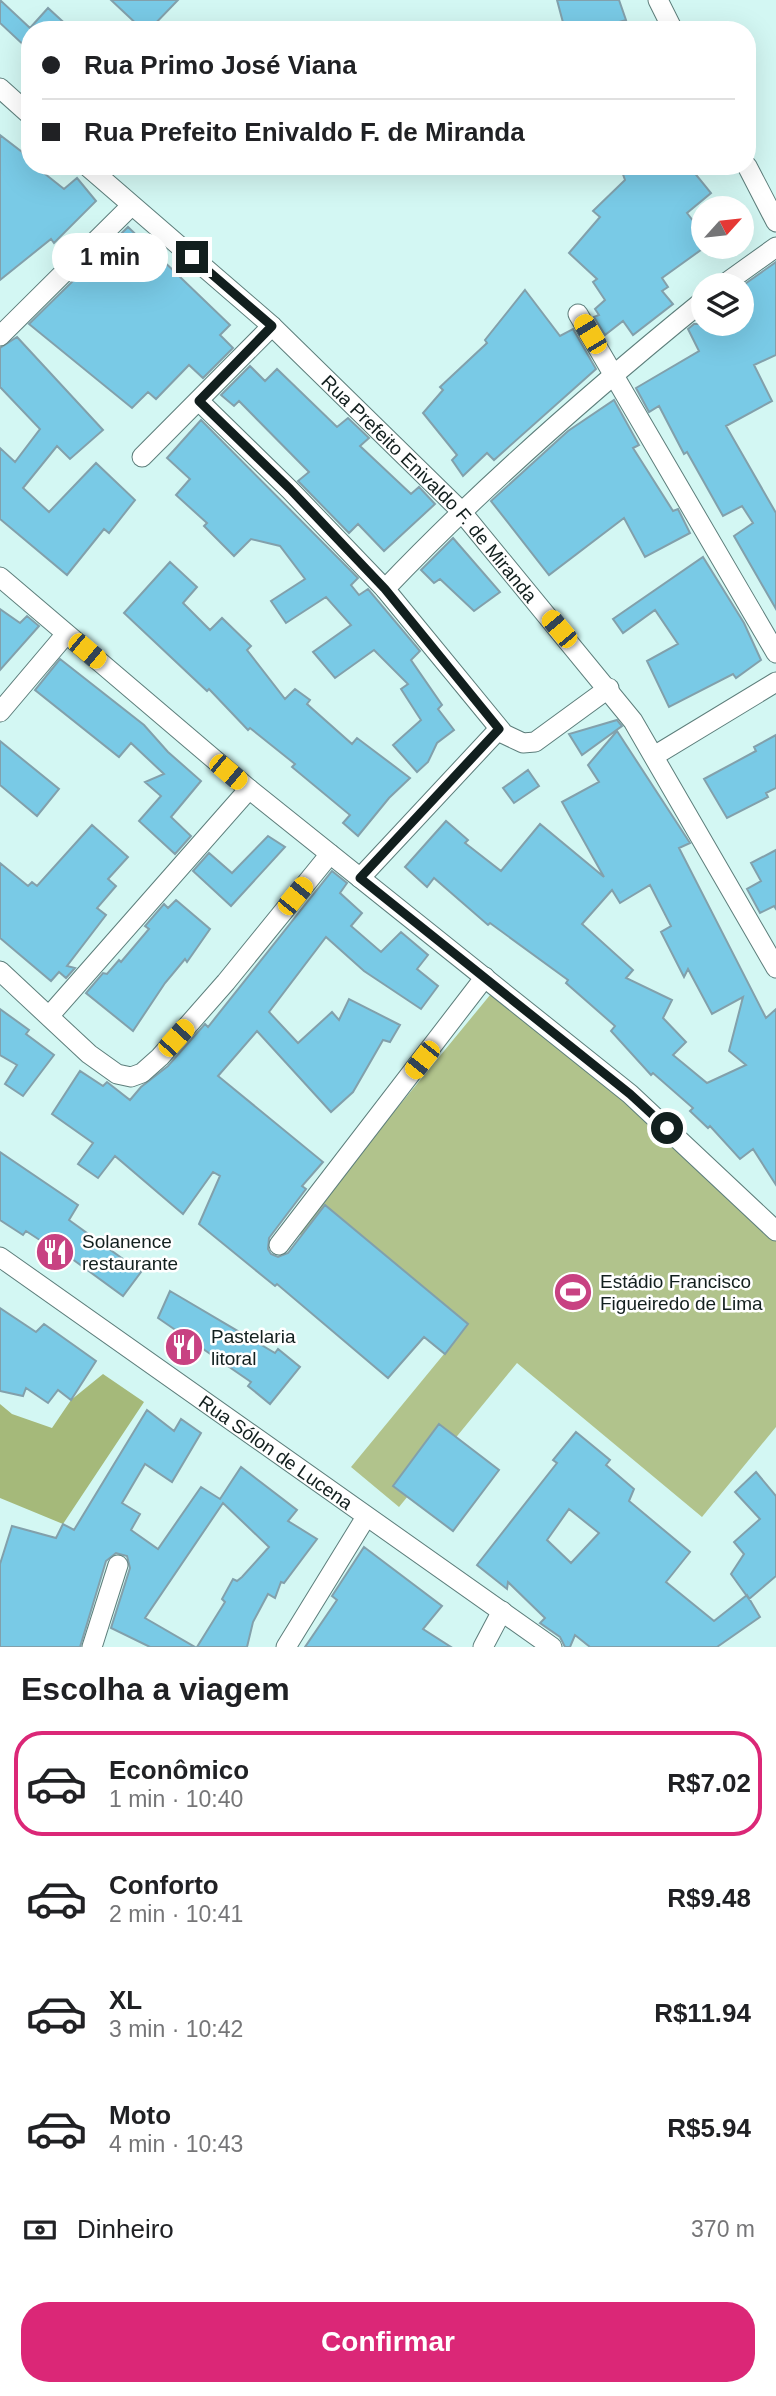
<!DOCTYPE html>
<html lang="pt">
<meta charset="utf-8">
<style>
:root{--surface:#fff;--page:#f2f2f2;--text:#202124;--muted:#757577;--line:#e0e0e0;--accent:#db2777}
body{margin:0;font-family:Helvetica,sans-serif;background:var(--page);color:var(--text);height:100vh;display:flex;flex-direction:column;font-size:26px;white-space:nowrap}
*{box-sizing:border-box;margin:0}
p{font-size:23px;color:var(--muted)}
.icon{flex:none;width:38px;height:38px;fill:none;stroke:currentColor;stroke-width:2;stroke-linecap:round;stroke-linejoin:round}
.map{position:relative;height:1647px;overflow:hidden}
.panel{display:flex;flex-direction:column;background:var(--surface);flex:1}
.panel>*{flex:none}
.hud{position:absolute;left:21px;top:21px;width:735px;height:154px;border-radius:28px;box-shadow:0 7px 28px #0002;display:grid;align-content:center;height:154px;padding:0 21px;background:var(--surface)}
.needle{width:46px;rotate:63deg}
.buttons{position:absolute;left:691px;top:196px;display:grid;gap:14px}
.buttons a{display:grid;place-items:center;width:63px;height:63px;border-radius:50%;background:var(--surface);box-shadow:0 7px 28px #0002;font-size:35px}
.end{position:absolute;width:32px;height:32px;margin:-16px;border:9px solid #121f1e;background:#fff;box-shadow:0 0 0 4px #fff}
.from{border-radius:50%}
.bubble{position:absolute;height:49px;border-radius:24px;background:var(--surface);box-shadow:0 7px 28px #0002;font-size:23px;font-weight:800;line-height:49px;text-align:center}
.car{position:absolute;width:21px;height:42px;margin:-21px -10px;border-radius:9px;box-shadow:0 0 5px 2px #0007;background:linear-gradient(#f5c518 24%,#345 0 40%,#f5c518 0 76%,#345 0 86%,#f5c518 0)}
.hud b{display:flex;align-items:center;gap:24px;height:66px;font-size:26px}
.hud b+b{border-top:2px solid var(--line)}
.hud i{width:18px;height:18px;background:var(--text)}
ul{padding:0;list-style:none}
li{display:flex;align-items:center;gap:21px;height:105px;margin:0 14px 10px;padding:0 7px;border:4px solid transparent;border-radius:28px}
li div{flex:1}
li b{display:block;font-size:26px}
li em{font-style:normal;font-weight:800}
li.selected{border-color:var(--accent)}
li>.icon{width:63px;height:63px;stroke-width:1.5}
h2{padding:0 21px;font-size:32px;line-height:84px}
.pay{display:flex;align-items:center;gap:18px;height:77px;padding:0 21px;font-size:26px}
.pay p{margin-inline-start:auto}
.cta{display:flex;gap:14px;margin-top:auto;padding:14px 21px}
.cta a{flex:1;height:80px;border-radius:28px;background:var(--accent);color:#fff;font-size:28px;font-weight:800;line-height:80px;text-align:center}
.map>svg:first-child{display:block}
</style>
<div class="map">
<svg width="776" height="1647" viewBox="0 0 776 1647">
<rect width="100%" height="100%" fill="#d3f7f3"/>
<path fill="#b1c38c" d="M495 989 776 1223V1427L702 1517 517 1363 399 1507 351 1467 444 1354 296 1231Z"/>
<path fill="#a5b97a" d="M103 1374 144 1402 63 1524 0 1498V1404L12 1414 52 1428 71 1400Z"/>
<path fill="#79cae6" stroke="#82a0ab" stroke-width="2" fill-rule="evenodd" d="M0 0 30 28 48 8 72 30H30V51L0 23Z
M111 0H178L149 30H143Z
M557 0H619L626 20 606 26 607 30H565Z
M0 135 22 152 30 166H35L64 189 77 178 96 201 54 243 51 239 0 280Z
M620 166H689L711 193 687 213 704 235 705 247 662 278 668 287 662 291 673 304 633 335 623 321 605 335 594 317 599 315 595 309 605 300 593 282 597 279 569 253 600 217 593 211 625 180Z
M128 227 230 325 220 335 233 348 203 378 189 365 156 399 148 392 132 408 29 324Z
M776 262V355L754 365 772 401 726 426 776 513V609L734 536 753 523 742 506 723 516 687 452 684 454 659 406 649 412 636 388 699 351 688 329 694 324H742V286Z
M525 290 560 336 573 329 596 369 494 460 487 453 463 476 452 460 457 455 423 413 443 390 440 387 487 343 485 340Z
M17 337 103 430 70 459 57 446 23 488 49 512 96 463 135 500 109 533 104 529 67 575 0 519V448L15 462 40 429 0 387V348Z
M250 366 265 381 277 369 337 427 348 418 369 438 360 446 411 494 419 487 435 504 384 551 358 524 349 533 298 481 309 472 239 401 234 406 221 395Z
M614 400 639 445 633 448 673 511 678 509 690 533 645 557 624 518 549 575 491 501 568 431Z
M201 420 358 578 351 585 359 595 368 589 420 651 411 660 442 705 438 709 454 730 437 743 428 762 417 772 393 745 421 720 401 689 408 684 374 650 335 678 313 652 351 625 326 597 286 623 271 601 305 579 280 546 251 539 234 556 204 526 207 523 176 495 190 479 167 458Z
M453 538 500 592 474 611 440 579 434 583 421 570Z
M703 557 744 623 761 660 736 678 733 674 669 707 647 661 678 644 655 610 623 633 613 619Z
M170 562 197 587 183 603 210 630 222 618 251 646 247 650 285 699 295 689 310 700 307 704 352 744 357 738 410 778 389 798 358 836 343 823 350 815 292 767 295 764 250 728 248 730 209 689 207 691 124 613Z
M0 609 20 623 27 616 39 626 0 670Z
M60 659 144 725 168 752 201 781 171 817 191 836 175 854 139 821 161 796 145 782 164 774 131 743 119 757 35 690Z
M617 720 622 726 582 755 569 734Z
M617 731 690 843 679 848 766 1018 776 1009V1185L753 1149 740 1159 710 1126 708 1128 690 1111 693 1108 653 1073 651 1075 611 1031 615 1026 566 983 568 980 490 923 488 925 434 878 427 887 405 867 446 821 468 840 465 843 501 871 540 824 604 877 562 802 599 782 588 765ZM650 885 671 926 661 932 684 977 688 969 712 1014 743 997 729 1051 746 1065 707 1083 673 1055 686 1042 663 1018 672 1000 626 978 633 970 582 924 612 890 620 903Z
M776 735V788L766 793 768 797 727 818 704 779 756 751 754 747Z
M0 741 59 789 37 816 0 785Z
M528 770 539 786 514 803 503 788Z
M92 825 128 857 108 879 116 886 97 908 106 915 67 966 75 968 66 978 59 972 51 981 0 938V863L28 886 32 882 37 886Z
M268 836 285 847 231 906 193 871 209 853 232 873Z
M776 850V909L774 906 760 913 747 889 761 881 751 863Z
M332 871 347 883 340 893 362 913 351 926 381 952 401 932 428 955 417 969 438 986 421 1009 364 971 326 937 269 1012 298 1043 332 1012 339 1020 349 999 400 1025 390 1042 383 1040 353 1092 331 1112 257 1031 218 1076 323 1162 302 1186 306 1189 269 1238 268 1249 271 1254 278 1257 288 1253 325 1205 468 1324 445 1354 424 1337 388 1378 277 1284 275 1286 199 1224 220 1176 213 1172 183 1214 115 1156 98 1178 78 1164 93 1143 52 1114 80 1071 103 1086 107 1082 130 1100 141 1087 168 1066 205 1024 208 1027Z
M176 900 210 929 187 962 185 959 165 983 133 1031 86 993 103 973 107 974 119 960 121 962 149 929 145 926 164 904 168 908Z
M0 1009 29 1030 26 1034 54 1055 23 1096 5 1084 17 1065 0 1055Z
M0 1152 78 1205 69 1220 141 1272 123 1296 53 1245 52 1248 26 1231 23 1235 0 1220Z
M170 1291 275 1353 278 1349 300 1367 270 1404 248 1386 251 1382 158 1318Z
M0 1308 36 1332 44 1324 96 1361 71 1400 58 1390 48 1403 26 1388 23 1396 0 1391Z
M147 1410 174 1431 181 1419 201 1433 172 1482 145 1464 122 1503 140 1514 131 1530 158 1549 201 1487 220 1499 241 1467 297 1510 288 1521 317 1539 284 1583 281 1582 275 1598 268 1594 253 1622 247 1647H197L225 1602 222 1599 233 1579 237 1581 242 1577 269 1547 223 1503 145 1618 195 1647H150L111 1628 130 1568 127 1556 116 1553 106 1561 80 1647H0V1564L12 1526 56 1538 63 1524 74 1530Z
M439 1424 499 1470 453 1531 393 1486Z
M576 1432 610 1460 606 1465 634 1489 629 1501 690 1552 666 1582 714 1621 747 1595 760 1617 717 1647H590L575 1635 570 1647H565L560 1637 540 1623 545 1618 508 1582 507 1589 477 1565 557 1463 553 1460ZM569 1509 599 1533 571 1563 547 1540Z
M756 1472 776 1496V1576L749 1599 731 1574 744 1554 734 1542 760 1519 735 1492Z
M364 1547 442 1606 423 1629 451 1647H305L337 1600 332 1596Z"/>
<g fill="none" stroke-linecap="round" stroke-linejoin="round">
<g stroke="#5d7e7b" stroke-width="21">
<g id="street">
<path d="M658 0 673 30"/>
<path d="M0 88 30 115"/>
<path id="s1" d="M87 166 272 326 460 510 633 721 776 968"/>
<path d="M747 166 776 222"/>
<path d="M723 285 776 247"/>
<path d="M578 314 776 653"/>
<path d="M0 336 131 206"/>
<path d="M199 401 290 490 385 589 504 734 523 743 535 742 609 688"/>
<path d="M142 457 272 326"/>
<path d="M0 577 249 789 630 1094 776 1231"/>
<path d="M385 589C484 485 592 391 704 300"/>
<path d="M0 712 66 634"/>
<path d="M654 756 776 682"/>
<path d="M360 878 499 729"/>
<path d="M0 971 89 1054 117 1074 131 1077 142 1073 160 1057 226 982 330 854"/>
<path d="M50 1015 249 789"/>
<path d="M279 1245 485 977"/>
<path id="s2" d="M0 1257 552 1647"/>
<path d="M92 1647 118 1565"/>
<path d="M286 1647 366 1517"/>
<path d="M483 1647 502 1611"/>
</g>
</g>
<use href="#street" stroke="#fff" stroke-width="19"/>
</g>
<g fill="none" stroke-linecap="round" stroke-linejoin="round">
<path stroke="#121f1e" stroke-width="9" d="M192 257 272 326 199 401 290 489 385 589 499 729 360 878 630 1094 667 1128"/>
</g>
<defs>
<g id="restaurant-disc" transform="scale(2.0125)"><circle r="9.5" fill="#c84282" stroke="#fff"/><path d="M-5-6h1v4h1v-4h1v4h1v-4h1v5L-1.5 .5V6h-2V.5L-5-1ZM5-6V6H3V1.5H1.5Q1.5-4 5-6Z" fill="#fff"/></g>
<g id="stadium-disc" transform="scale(2.0125)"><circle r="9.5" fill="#c84282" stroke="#fff"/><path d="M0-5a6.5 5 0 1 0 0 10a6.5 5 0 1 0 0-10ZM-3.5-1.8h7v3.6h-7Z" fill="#fff"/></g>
</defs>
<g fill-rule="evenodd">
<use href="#restaurant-disc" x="55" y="1252"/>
<use href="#stadium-disc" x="573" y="1292"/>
<use href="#restaurant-disc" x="184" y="1347"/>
</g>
<g text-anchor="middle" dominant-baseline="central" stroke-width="5" stroke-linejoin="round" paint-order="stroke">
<g font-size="19" fill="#121f1e" stroke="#fff">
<text stroke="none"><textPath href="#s1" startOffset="471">Rua Prefeito Enivaldo F. de Miranda</textPath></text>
<text stroke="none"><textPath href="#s2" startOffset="338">Rua Sólon de Lucena</textPath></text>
</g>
<g font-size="19" fill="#121f1e" stroke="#fff" text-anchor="start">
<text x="82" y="1241">Solanence<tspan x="82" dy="22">restaurante</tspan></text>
<text x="600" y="1281">Estádio Francisco<tspan x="600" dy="22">Figueiredo de Lima</tspan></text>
<text x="211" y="1336">Pastelaria<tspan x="211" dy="22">litoral</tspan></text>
</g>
</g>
</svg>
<div class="buttons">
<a><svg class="needle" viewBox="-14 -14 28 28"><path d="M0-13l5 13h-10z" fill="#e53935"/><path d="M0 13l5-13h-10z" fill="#757577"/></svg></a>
<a><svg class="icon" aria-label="layers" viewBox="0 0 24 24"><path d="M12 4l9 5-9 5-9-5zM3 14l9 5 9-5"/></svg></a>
</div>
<i class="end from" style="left:667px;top:1128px"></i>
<i class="end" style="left:192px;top:257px"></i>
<div class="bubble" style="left:52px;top:233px;width:116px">1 min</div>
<i class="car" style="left:590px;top:334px;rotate:329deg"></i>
<i class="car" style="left:559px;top:629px;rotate:320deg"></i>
<i class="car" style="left:87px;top:651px;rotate:130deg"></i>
<i class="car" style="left:228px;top:772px;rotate:130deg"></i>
<i class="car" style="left:295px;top:896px;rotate:39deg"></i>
<i class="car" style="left:176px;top:1038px;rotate:42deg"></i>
<i class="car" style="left:422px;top:1060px;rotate:218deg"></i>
<div class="hud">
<b><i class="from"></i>Rua Primo José Viana</b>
<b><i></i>Rua Prefeito Enivaldo F. de Miranda</b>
</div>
</div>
<section class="panel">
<h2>Escolha a viagem</h2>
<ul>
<li class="selected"><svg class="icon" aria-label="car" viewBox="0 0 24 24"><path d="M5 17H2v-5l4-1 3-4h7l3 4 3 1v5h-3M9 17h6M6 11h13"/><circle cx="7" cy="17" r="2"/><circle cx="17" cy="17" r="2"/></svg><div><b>Econômico</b><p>1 min · 10:40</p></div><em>R$7.02</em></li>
<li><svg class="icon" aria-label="car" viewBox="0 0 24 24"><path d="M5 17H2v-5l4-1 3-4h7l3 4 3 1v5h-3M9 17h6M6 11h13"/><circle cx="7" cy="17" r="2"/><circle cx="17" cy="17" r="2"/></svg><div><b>Conforto</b><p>2 min · 10:41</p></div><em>R$9.48</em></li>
<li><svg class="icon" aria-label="car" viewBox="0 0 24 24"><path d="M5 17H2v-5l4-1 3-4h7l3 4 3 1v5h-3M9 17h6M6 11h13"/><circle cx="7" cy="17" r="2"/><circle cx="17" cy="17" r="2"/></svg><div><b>XL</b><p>3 min · 10:42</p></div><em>R$11.94</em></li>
<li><svg class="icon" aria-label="car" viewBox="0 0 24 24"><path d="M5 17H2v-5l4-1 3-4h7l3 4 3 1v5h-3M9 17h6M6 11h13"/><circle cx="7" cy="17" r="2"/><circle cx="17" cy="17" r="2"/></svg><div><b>Moto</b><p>4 min · 10:43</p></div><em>R$5.94</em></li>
</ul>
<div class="pay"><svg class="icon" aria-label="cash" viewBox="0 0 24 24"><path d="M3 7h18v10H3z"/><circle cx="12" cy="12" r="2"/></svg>Dinheiro<p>370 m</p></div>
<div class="cta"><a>Confirmar</a></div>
</section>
